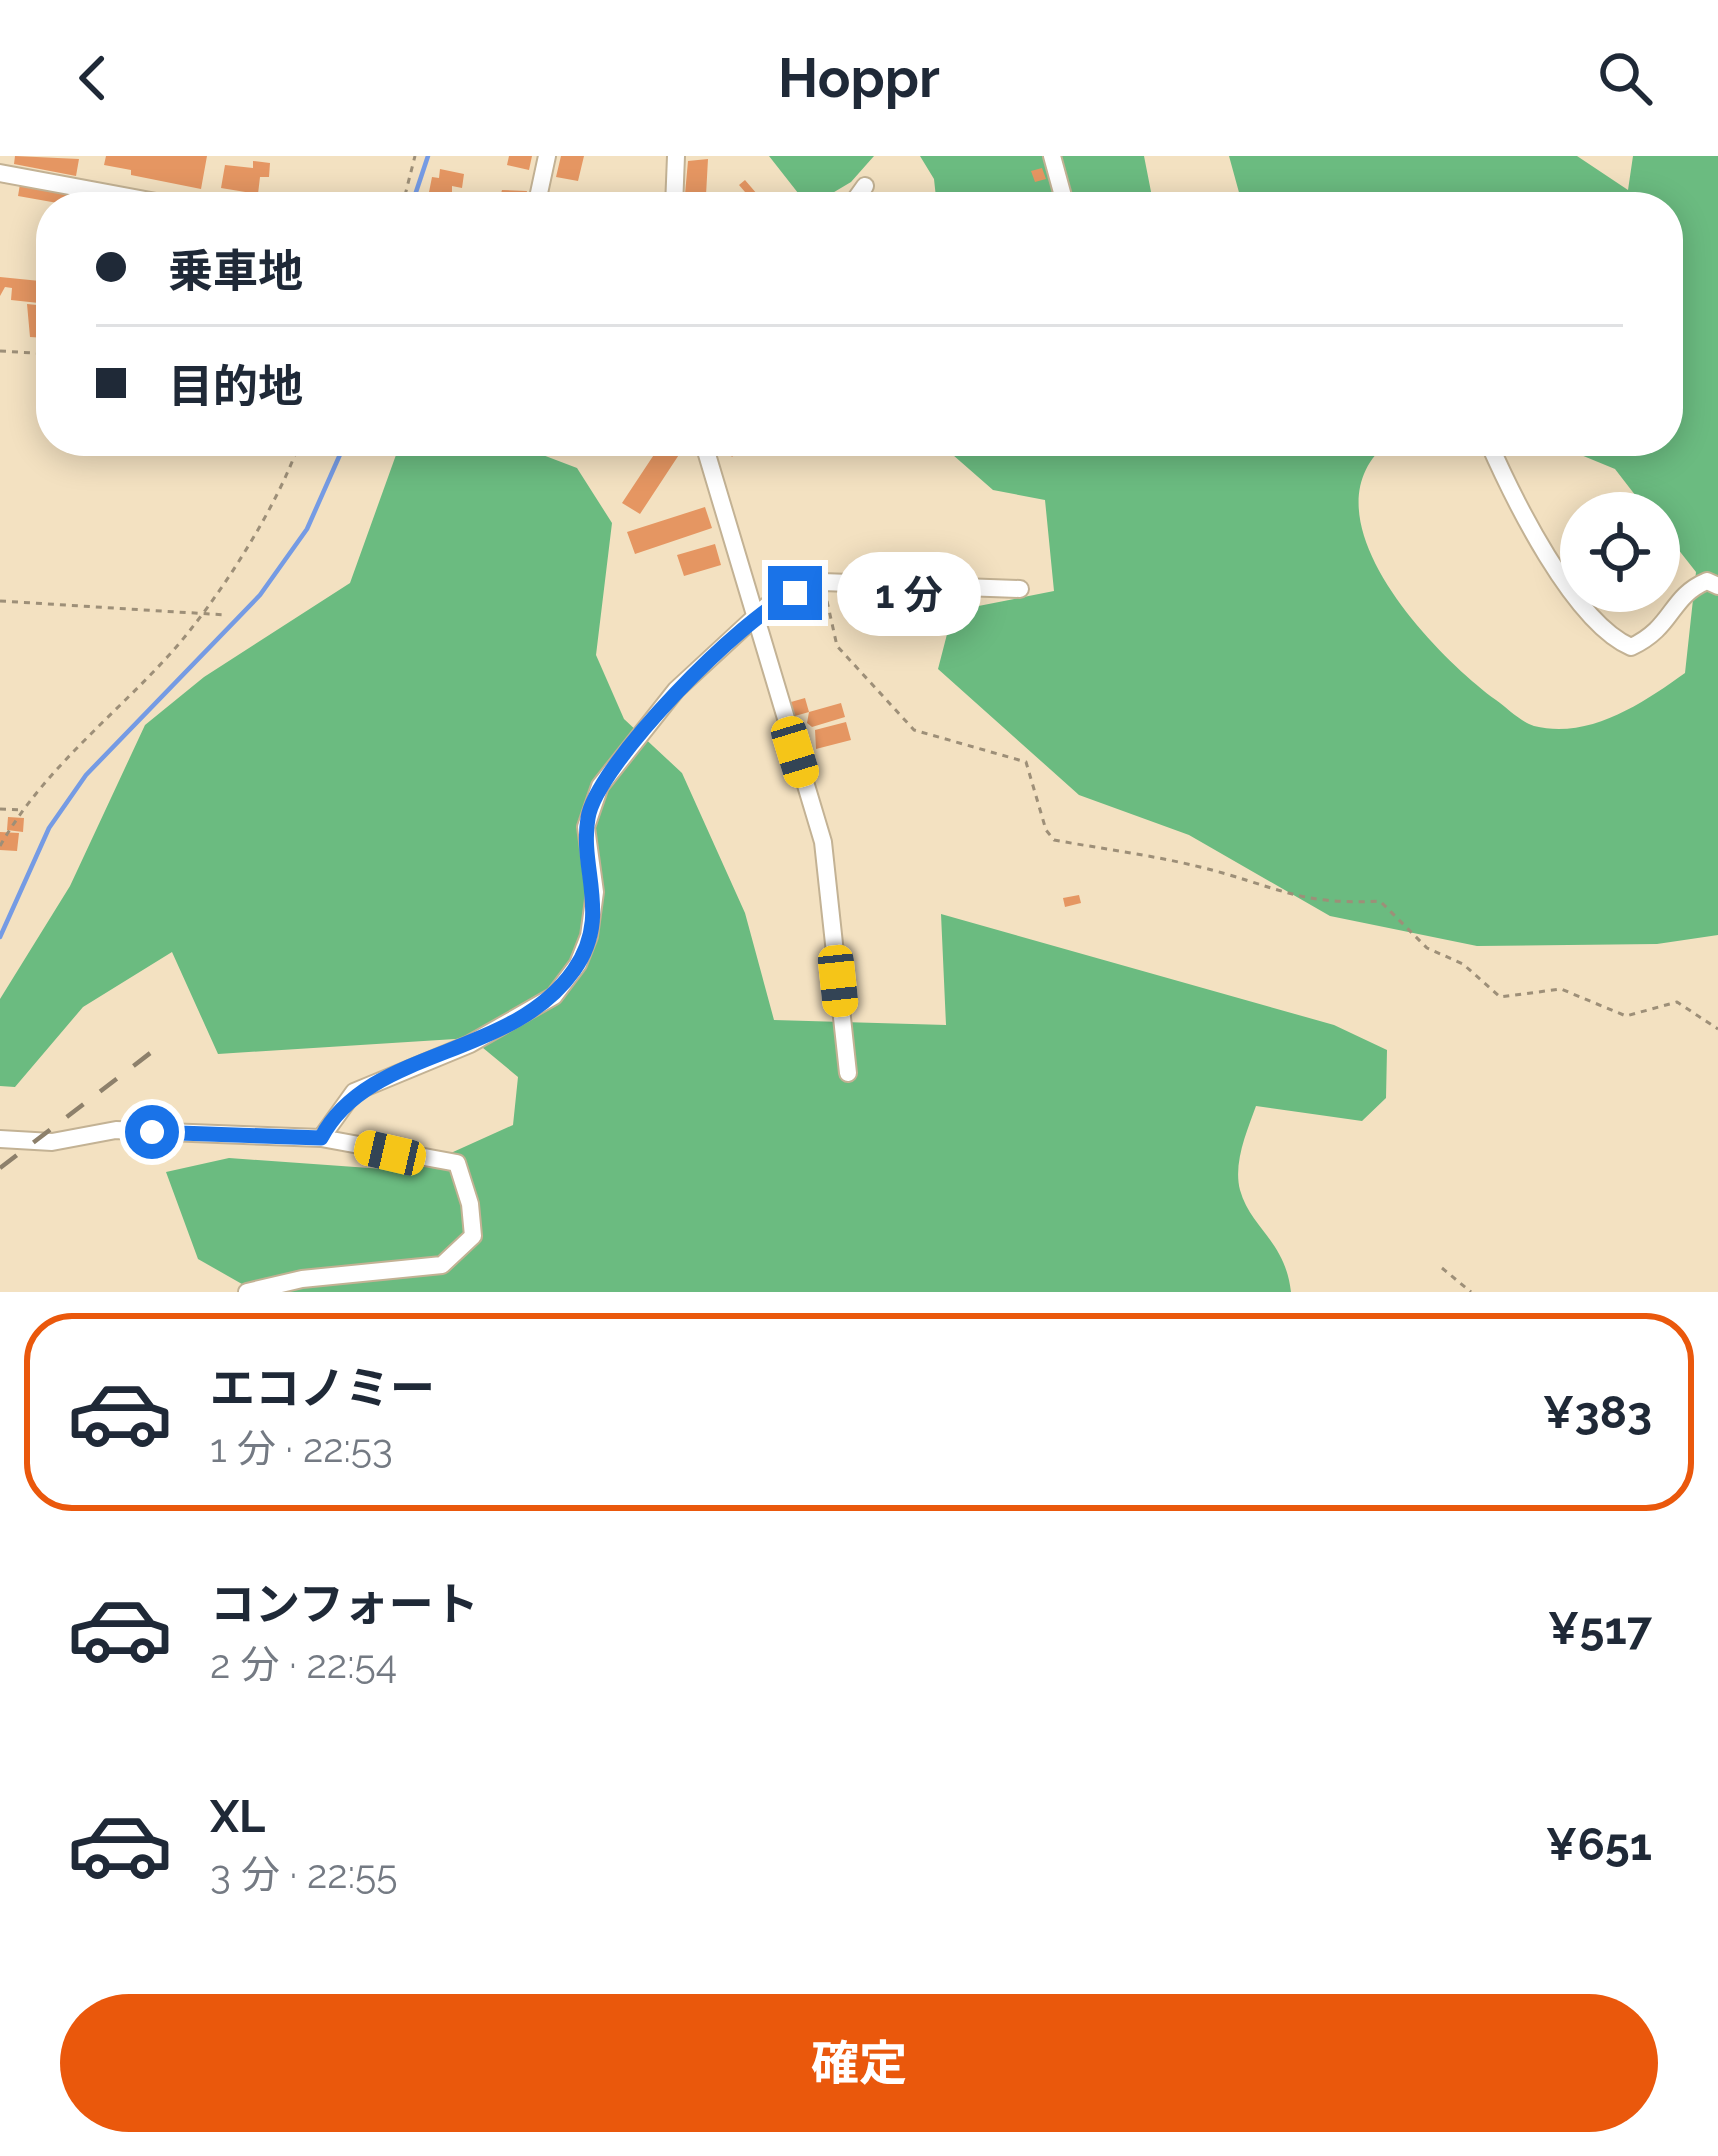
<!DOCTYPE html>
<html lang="ja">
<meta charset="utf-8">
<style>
:root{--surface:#fff;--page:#f2f2f3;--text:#1f2937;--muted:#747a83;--line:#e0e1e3;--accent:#ea580c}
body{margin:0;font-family:Raleway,"Noto Sans JP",sans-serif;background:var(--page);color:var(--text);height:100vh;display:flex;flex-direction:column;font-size:45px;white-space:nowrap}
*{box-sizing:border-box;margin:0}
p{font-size:39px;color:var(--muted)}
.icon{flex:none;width:66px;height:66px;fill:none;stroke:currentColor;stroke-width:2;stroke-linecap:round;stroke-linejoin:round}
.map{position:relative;height:1136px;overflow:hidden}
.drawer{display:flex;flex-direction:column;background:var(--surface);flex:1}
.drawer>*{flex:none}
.guide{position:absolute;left:36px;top:36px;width:1647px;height:264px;border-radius:48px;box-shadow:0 6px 30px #0003;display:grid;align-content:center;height:264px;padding:0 60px;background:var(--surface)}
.controls{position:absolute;left:1560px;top:336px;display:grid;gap:24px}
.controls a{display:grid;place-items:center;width:120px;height:120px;border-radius:50%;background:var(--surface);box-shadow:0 6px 30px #0003;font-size:60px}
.end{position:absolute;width:54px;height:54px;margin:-27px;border:15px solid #1a73e8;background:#fff;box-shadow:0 0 0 6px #fff}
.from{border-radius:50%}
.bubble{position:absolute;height:84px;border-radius:42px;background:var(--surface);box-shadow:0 6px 30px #0003;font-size:39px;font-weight:700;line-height:84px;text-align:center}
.car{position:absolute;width:36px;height:72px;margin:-36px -18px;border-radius:15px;box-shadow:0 0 9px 3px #0007;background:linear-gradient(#f5c518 24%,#345 0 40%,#f5c518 0 76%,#345 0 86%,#f5c518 0)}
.guide b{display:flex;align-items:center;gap:42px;height:114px;font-size:45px}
.guide b+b{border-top:3px solid var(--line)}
.guide i{width:30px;height:30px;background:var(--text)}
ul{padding:21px 0 0;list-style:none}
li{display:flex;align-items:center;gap:36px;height:198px;margin:0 24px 18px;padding:0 36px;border:6px solid transparent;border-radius:48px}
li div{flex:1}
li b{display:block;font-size:45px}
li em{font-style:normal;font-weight:700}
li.current{border-color:var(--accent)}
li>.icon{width:108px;height:108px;stroke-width:1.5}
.cta{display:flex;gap:24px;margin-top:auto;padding:24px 60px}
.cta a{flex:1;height:138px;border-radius:72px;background:var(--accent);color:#fff;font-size:48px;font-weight:700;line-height:138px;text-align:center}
header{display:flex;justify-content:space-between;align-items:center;height:156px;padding:0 60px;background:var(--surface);font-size:54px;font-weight:700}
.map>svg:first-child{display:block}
</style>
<header><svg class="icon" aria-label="back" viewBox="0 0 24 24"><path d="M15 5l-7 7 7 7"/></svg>Hoppr<svg class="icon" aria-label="search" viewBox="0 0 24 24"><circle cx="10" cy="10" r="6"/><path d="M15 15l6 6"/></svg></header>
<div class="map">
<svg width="1718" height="1136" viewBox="0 0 1718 1136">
<rect width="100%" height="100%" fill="#f3e1c1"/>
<path fill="#6bbb80" d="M769 0H874L851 26 809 51Z
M920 0H1144L1154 51H937L934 23Z
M1229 0H1577L1628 34 1633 0H1718V779L1657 788 1477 790 1330 760 1189 679 1079 639 938 513 953 455 1054 435 1045 344 993 334 937 285H1390C1297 357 1434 499 1496 544 1507 552 1521 566 1534 570 1589 584 1643 547 1685 517L1696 416 1659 369V357H1649L1615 313 1547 285H1668V51H1243Z
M401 285H506L577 312 612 367 596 499 624 563 682 617 745 757 774 864 946 869 941 758 1334 869 1387 894 1386 942 1362 965 1256 950C1247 975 1233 1007 1240 1034 1251 1073 1285 1084 1291 1136H256L198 1103 166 1016 229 1002 411 1015 513 969 518 921 471 882 218 898 172 796 83 851 15 931 0 930V843L70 730 145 569 204 521 350 427Z"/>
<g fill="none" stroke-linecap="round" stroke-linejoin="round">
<path stroke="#759be4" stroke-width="4.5" d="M411 51 428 0
M0 781 49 672 86 619 260 439 307 373 346 285"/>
</g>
<path fill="#e59662" d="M15 0 79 3 76 20 14 8Z
M106 0H207L201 33 131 19V14L104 9Z
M509 0H532L529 14 507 9Z
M561 0H584L578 25 556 21Z
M708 3 706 39 685 38 688 5Z
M253 5 270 7 269 21H260L258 38 221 32 225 9 253 12Z
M1042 12 1046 23 1035 26 1031 15Z
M440 13 464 18 462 32 452 30V51H426L432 21 439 22Z
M745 24 757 38 751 43 739 29Z
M20 28 134 49V51H80L18 40Z
M502 34 527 35 523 51H497Z
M739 37 749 48 729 51 726 48Z
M772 39 779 51H750Z
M880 40 897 45 895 51H865L867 44 878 48Z
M0 121 50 126 48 148 11 144 12 132 5 131 0 140Z
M27 148 47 150 46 182 30 181Z
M663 285H688L640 358 622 347Z
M720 285H747L732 301Z
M705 351 712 372 635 398 627 376Z
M715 388 721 409 684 420 677 399Z
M805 542 809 556 795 560 791 546Z
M841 547 845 561 812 571 807 567 809 556Z
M846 566 851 584 816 593 815 574Z
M8 661 24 662 23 676 7 674Z
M0 676 19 677 17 695 0 694Z
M1079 739 1081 747 1065 751 1063 742Z"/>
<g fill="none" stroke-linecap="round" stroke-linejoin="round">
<g stroke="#c3b294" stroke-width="20">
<path id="street" d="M1052 0 1066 51
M0 17 183 51
M536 51 547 0
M674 51 676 0
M850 51 865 30
M703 285 823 686 848 917
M1488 285C1513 342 1573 466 1631 491 1674 471 1669 441 1707 425L1718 430
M321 982 354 936 470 888 554 840 578 808 589 780 595 736 586 671 600 630 676 534 768 449 822 426 1020 433
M0 983 52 986 116 974 321 982 457 1007 470 1048 473 1080 442 1109 302 1123 247 1136"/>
</g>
<path stroke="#9d8f78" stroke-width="3" stroke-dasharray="6 6" stroke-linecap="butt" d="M402 51 415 0
M0 195 51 198
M0 445 226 459
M827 445 837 490 914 574 1026 606 1046 674 1054 684C1103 693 1152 699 1200 711 1274 729 1298 750 1380 745L1427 792 1463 808 1500 841 1561 833 1626 860 1677 846 1718 873
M0 653 21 654
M0 690C43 614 113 561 171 497 218 444 277 352 300 285
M1442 1112 1471 1136"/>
<use href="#street" stroke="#fff" stroke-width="16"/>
<path stroke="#8d806b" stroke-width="4.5" stroke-dasharray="21 21" stroke-linecap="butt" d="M0 1012 166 885"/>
</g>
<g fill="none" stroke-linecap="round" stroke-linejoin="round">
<path stroke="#1a73e8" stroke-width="15" d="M152 976 321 982C369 890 511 904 574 814 612 760 579 714 588 662 596 609 744 459 795 437"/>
</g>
</svg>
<div class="controls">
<a><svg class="icon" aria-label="locate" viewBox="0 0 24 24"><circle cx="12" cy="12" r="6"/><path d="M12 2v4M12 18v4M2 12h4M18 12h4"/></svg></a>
</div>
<i class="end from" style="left:152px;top:976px"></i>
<i class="end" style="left:795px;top:437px"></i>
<div class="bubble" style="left:837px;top:396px;width:144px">1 分</div>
<i class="car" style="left:795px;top:596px;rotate:163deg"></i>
<i class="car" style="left:838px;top:825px;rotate:174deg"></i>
<i class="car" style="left:390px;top:997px;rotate:283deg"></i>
<div class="guide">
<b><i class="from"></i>乗車地</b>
<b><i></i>目的地</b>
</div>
</div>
<section class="drawer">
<ul>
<li class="current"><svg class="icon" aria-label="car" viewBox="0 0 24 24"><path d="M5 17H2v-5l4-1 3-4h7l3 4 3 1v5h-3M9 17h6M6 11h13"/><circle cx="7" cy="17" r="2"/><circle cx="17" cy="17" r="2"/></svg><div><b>エコノミー</b><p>1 分 · 22:53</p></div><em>¥383</em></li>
<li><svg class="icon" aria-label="car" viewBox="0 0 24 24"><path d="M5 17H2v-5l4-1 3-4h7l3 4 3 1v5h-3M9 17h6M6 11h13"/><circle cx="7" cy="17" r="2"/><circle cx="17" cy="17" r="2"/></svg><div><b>コンフォート</b><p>2 分 · 22:54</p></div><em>¥517</em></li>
<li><svg class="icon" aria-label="car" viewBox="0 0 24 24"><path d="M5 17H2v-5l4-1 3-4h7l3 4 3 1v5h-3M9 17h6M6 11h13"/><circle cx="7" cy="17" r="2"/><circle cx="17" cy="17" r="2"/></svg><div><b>XL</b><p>3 分 · 22:55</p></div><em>¥651</em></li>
</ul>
<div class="cta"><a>確定</a></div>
</section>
